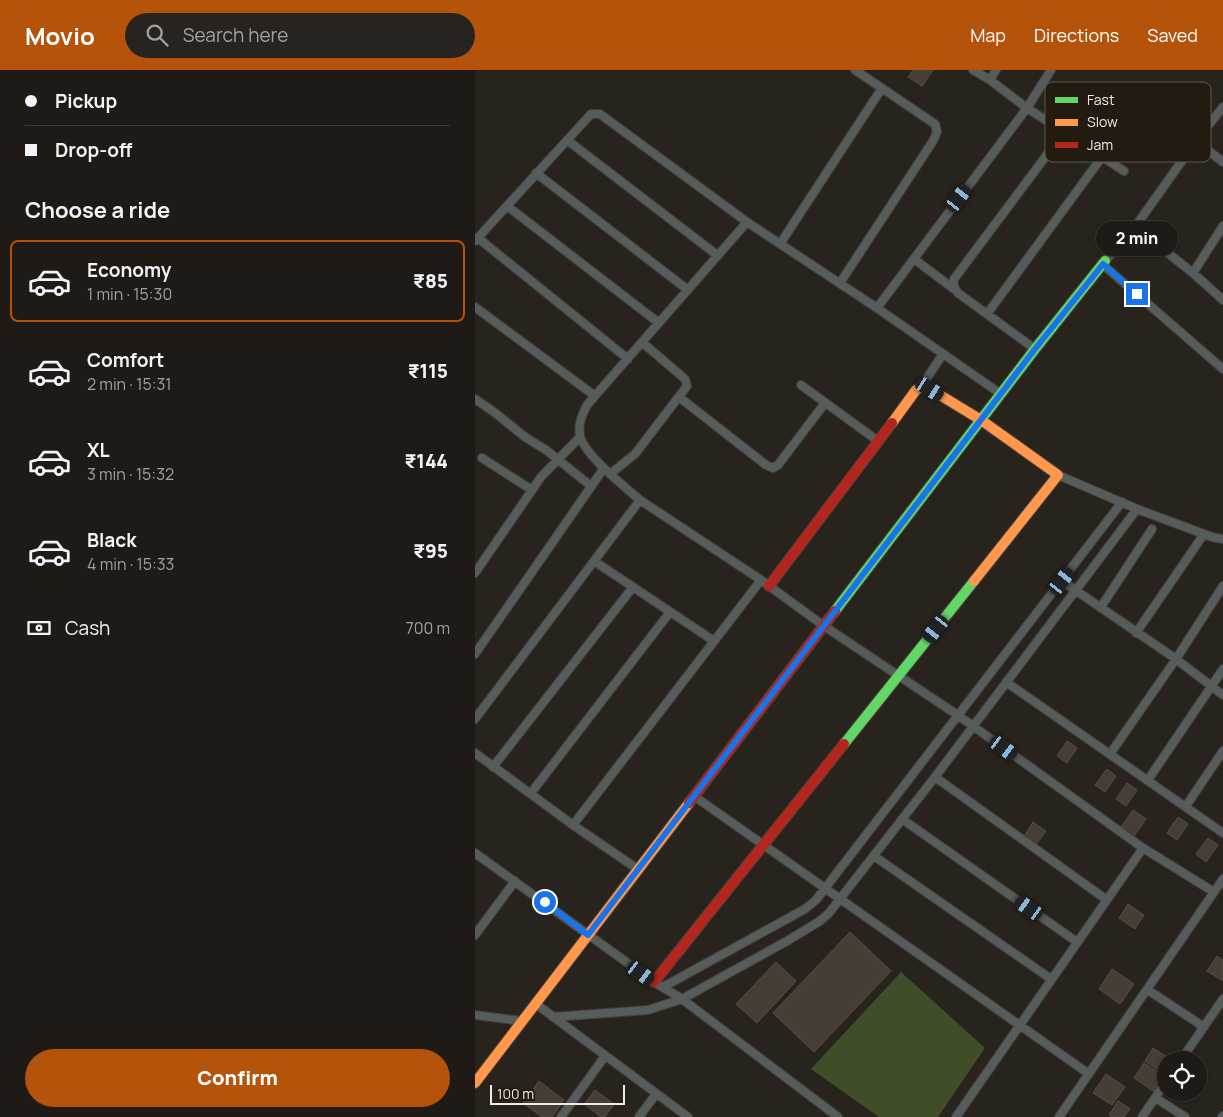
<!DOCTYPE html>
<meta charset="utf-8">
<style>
:root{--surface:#1f1a16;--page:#27231f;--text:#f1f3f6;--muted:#a1a1a1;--line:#3c3835;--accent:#b45309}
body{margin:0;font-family:Manrope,sans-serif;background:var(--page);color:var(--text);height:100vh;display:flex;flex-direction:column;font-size:19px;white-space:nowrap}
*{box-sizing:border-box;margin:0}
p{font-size:16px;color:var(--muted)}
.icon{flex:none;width:28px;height:28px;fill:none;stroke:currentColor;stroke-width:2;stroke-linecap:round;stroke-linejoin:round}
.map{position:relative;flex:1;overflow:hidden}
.drawer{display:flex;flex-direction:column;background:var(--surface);width:475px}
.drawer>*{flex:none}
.top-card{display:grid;align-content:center;height:110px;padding:0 25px;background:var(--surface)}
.tools{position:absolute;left:682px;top:981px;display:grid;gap:10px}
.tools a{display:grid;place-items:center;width:50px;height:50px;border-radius:50%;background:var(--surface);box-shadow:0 1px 4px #0004,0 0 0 1px var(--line);font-size:25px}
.scale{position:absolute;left:15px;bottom:12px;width:135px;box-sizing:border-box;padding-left:5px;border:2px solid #f1eae3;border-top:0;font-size:14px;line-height:18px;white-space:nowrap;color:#f1eae3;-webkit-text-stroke:4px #231a10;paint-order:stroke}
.end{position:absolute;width:22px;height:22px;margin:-11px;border:6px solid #1a73e8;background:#fff;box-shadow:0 0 0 2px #fff}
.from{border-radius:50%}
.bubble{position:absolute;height:35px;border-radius:18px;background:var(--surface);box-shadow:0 1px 4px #0004,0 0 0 1px var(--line);font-size:16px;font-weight:800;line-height:35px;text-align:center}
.car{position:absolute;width:15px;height:30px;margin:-15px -8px;border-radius:6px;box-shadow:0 0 4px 1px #0007;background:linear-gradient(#222 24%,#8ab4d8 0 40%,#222 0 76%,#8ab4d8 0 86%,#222 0)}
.top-card b{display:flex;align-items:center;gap:18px;height:48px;font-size:19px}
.top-card b+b{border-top:1px solid var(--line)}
.top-card i{width:12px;height:12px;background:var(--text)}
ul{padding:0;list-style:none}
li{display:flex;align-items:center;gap:15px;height:82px;margin:0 10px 8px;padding:0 15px;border:2px solid transparent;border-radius:8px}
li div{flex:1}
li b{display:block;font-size:19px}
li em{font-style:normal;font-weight:800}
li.current{border-color:var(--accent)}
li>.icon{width:45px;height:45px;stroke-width:1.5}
h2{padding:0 25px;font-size:22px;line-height:60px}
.pay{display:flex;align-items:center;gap:12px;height:55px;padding:0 25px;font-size:19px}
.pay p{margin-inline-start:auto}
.primary-button{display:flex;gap:10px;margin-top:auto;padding:10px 25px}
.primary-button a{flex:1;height:58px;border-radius:30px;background:var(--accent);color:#fff;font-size:20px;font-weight:800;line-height:58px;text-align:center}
header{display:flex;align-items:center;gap:30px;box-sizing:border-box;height:70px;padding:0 25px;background:var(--accent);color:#fff}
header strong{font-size:24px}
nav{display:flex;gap:28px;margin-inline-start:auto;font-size:18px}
.search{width:350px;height:45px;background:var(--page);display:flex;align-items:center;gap:12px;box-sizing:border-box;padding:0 18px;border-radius:28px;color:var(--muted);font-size:19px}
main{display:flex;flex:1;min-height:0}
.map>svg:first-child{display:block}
</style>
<header>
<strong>Movio</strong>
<div class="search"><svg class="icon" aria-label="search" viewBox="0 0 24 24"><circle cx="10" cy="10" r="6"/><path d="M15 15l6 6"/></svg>Search here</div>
<nav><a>Map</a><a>Directions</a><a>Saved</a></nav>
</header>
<main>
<section class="drawer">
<div class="top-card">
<b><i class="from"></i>Pickup</b>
<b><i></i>Drop-off</b>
</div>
<h2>Choose a ride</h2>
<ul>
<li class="current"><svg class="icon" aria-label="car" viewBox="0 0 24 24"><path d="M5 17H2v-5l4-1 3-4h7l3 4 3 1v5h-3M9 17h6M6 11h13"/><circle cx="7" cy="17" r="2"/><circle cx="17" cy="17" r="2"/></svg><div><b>Economy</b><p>1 min · 15:30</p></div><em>₹85</em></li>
<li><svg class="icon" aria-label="car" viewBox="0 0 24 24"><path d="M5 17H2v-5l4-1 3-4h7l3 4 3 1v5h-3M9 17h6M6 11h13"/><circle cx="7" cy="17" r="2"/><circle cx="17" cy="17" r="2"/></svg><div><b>Comfort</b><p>2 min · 15:31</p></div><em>₹115</em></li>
<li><svg class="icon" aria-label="car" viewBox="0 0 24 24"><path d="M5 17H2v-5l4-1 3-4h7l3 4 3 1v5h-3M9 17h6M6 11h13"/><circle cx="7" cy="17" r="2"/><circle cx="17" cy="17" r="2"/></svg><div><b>XL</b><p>3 min · 15:32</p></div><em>₹144</em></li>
<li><svg class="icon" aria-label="car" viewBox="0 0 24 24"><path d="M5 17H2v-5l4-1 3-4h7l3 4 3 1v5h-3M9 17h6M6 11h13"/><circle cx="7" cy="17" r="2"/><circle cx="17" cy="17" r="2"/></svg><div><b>Black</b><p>4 min · 15:33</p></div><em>₹95</em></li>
</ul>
<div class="pay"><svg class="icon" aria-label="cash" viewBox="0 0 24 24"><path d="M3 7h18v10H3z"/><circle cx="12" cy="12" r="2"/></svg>Cash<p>700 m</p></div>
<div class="primary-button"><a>Confirm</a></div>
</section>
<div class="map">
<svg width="748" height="1047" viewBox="0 0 748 1047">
<rect width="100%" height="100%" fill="#29231e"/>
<path fill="#3f4d28" d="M426 902 510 978 463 1047H404L336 999Z"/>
<path fill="#463e34" stroke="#534e49" d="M438 0H458L447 16 433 7Z
M592 671 602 678 592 693 582 686Z
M632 699 641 706 630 722 620 715Z
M652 713 662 720 651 736 641 729Z
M658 740 671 749 657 769 644 760Z
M703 747 713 754 702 770 692 763Z
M558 752 571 761 560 776 548 768Z
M733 768 743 775 731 792 721 784Z
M653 834 669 845 660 859 644 848Z
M375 862 416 901 339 982 298 943Z
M742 886 748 890V911L732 901Z
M301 892 321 911 282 953 261 934Z
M637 899 659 914 645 934 624 919Z
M678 978 697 990H691V998L688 1003 670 991Z
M669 993 688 1005 678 1021 659 1008Z
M631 1004 650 1017 637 1035 618 1023Z
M64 1011 89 1030 77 1047H67L48 1033Z
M120 1020 139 1034 130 1047H126L109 1034Z
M643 1031 655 1039 649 1047H637L634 1045Z"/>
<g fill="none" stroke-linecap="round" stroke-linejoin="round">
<g stroke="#443f3a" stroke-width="10">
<path id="street" d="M498 0 515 10 552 38 649 101
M515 10 521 0
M92 70 242 185
M721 71 748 92
M61 103 213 220
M32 136 184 253
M660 157 718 203 748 230
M3 168 153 289
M0 171 116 44H125L272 152 402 238 526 324
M305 174 407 18
M439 189 479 219
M630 191 660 157 721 71 748 37
M627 194 748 299
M718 203 748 156
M365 213 458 71 462 62 460 54 380 0
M0 237 120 326
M402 238 552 38 576 0
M512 244 627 87
M560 279 483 223C479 218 478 215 479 209L589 62
M326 315 403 371
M446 317 468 284
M204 327 291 395 298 398 303 395 350 333
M0 329 19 342 50 367 71 380 116 416
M7 388 57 420
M135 404 160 384 212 316 210 309 168 273
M583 405 662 439 737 467 748 469
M165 430C150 417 108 384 105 365 103 354 107 345 112 335L272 152
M119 491 239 571
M0 503 66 407 105 367
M587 511 701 589 748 625
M626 537 677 459
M661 563 729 464
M0 584 129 398
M531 612 748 763
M0 649 165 430 286 510 349 556 484 646 668 778 739 822
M0 683 98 755 164 800
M635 684 701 589 748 516
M18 697 158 517
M460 707 632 830
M673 710 748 599
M56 723 195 542
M219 726 614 1004
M711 736 748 681
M427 749 602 872
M98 755 286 510
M0 783 179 912 207 929 363 1047
M399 786 576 909
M0 865 40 811
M188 917 330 839 341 830 647 432
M673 920 729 957
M61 934 213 1047
M0 945 47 951
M78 947 173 940 207 929 312 871 345 851 354 843 460 707 662 439
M706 990 748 929
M681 1028 710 1047
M86 1047 130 986
M164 1047 181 1024
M481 1047 668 778
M584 1047 748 809
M667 1047 691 1012
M747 1047 748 1046"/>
</g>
<g stroke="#443f3a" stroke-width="12">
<path id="fast" d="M360 541 560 279 630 191
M369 674 499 511"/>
</g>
<g stroke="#443f3a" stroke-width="12">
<path id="slow" d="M417 353 441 320 446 317 455 319 506 350 583 405 499 511
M0 1013 214 733"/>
</g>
<g stroke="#443f3a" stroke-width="12">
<path id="jam" d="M294 516 417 353
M214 733 360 541
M179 912 369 674"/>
</g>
<use href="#street" stroke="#565c5a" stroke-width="8"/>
<use href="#fast" stroke="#63d668" stroke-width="10"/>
<use href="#slow" stroke="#ff974d" stroke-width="10"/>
<use href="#jam" stroke="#b3261e" stroke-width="10"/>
</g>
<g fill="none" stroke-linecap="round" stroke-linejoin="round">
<path stroke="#1a73e8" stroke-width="6" d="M70 832 113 865 560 279 628 194 662 224"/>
</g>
<rect x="570" y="12" width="166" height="80" rx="8" fill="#231a10" stroke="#61584f" stroke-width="1"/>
<rect x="580" y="27" width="23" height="6" fill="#63d668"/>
<rect x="580" y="49" width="23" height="7" fill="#ff974d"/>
<rect x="580" y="72" width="23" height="6" fill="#b3261e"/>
<g font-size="14" fill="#f1eae3">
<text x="612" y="35">Fast</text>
<text x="612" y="57">Slow</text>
<text x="612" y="80">Jam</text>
</g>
</svg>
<div class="tools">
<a><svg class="icon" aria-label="locate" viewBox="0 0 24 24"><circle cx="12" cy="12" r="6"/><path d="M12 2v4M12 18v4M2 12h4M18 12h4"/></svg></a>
</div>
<div class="scale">100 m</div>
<i class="end from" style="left:70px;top:832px"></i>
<i class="end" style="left:662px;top:224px"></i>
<div class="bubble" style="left:621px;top:151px;width:82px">2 min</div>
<i class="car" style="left:484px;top:128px;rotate:37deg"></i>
<i class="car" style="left:455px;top:319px;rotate:122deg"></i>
<i class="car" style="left:587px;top:511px;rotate:38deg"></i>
<i class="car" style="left:461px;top:559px;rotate:219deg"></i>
<i class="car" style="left:529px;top:678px;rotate:126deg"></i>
<i class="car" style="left:554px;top:838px;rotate:305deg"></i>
<i class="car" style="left:166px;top:903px;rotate:126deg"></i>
</div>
</main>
